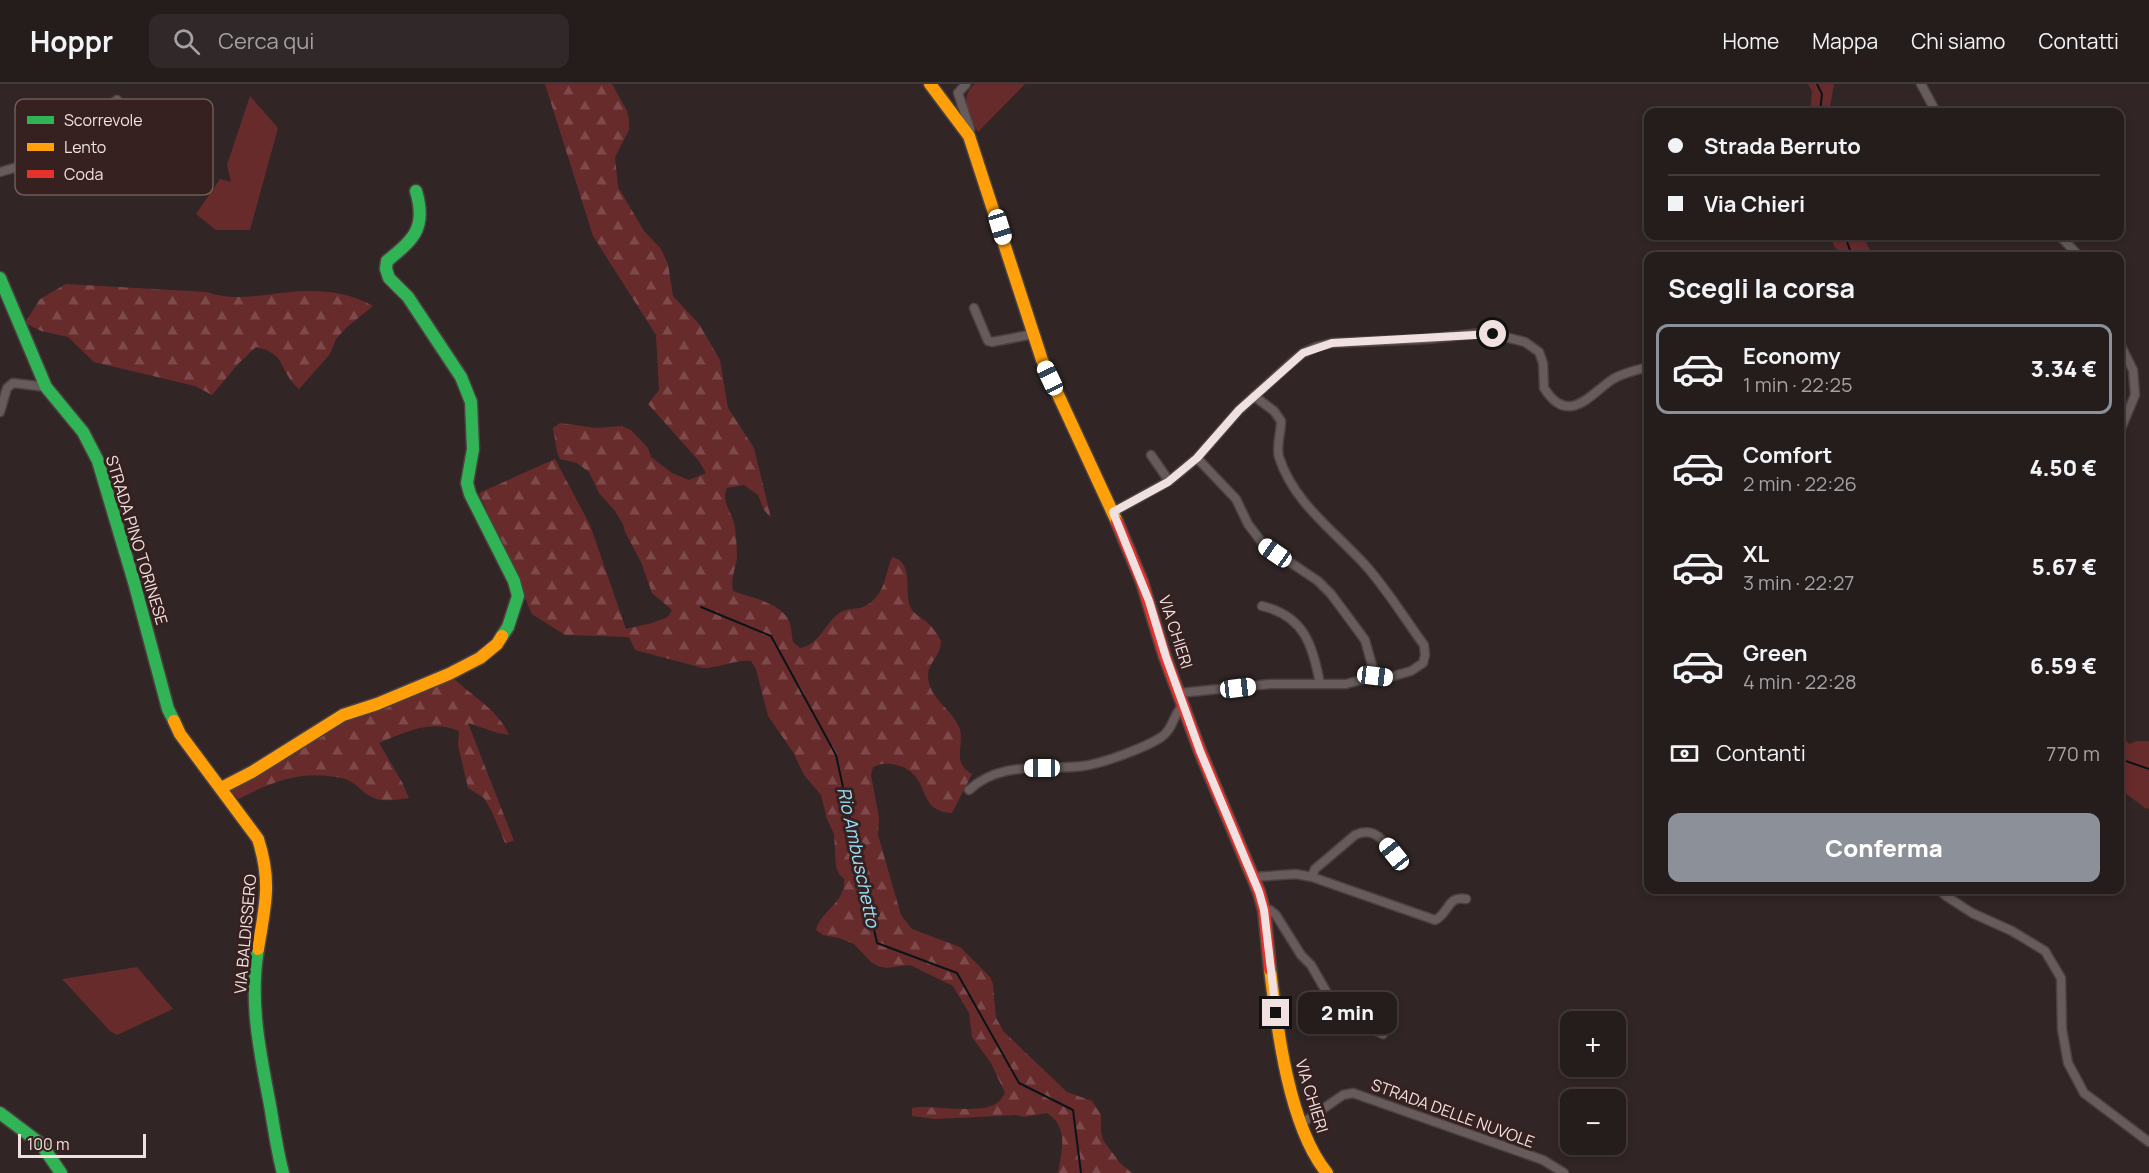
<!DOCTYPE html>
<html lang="it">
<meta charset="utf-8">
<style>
:root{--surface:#251c1c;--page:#312929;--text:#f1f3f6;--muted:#a3a1a3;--line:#423a3b;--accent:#8c9099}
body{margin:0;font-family:Manrope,sans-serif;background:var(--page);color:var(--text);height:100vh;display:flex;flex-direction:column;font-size:22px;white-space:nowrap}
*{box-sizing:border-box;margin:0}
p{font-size:20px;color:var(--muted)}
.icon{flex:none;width:33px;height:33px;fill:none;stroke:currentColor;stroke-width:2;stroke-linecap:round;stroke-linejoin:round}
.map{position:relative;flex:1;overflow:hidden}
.sheet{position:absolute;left:1644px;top:168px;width:480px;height:642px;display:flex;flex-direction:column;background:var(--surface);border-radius:12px;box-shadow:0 3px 9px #0003,0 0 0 2px var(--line)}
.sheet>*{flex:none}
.banner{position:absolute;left:1644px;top:24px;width:480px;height:132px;border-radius:12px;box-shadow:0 3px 9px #0003,0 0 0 2px var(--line);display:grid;align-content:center;height:132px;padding:0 24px;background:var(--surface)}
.buttons{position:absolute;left:1560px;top:927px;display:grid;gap:12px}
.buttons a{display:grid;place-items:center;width:66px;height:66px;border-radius:12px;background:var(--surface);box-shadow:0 3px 9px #0003,0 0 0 2px var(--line);font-size:30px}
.scale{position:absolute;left:18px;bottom:15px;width:128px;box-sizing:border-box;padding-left:6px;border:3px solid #f0e1e0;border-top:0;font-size:16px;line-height:21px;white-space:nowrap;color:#f0e1e0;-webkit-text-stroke:4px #362120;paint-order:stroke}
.end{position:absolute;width:27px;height:27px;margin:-14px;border:8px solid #f0e1e0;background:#111;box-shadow:0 0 0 3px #111}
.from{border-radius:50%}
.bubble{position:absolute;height:42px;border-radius:12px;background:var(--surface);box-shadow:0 3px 9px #0003,0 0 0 2px var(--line);font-size:20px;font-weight:800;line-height:42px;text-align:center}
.car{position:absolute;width:18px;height:36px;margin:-18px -9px;border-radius:8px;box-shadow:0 0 4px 2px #0007;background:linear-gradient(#fff 24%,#345 0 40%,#fff 0 76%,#345 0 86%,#fff 0)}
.banner b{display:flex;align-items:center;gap:21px;height:57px;font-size:22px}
.banner b+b{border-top:2px solid var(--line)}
.banner i{width:15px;height:15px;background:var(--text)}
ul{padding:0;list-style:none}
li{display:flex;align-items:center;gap:18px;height:90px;margin:0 12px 9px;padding:0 12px;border:3px solid transparent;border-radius:12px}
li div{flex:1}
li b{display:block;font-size:22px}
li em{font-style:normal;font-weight:800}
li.selected{border-color:var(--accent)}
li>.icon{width:54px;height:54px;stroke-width:1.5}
h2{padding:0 24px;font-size:27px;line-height:72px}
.pay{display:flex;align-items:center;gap:15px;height:66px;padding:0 24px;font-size:22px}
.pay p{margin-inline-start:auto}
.cta{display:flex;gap:12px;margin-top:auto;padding:12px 24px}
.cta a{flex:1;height:69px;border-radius:12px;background:var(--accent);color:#fff;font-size:24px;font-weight:800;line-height:69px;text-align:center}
header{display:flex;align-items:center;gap:36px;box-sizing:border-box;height:84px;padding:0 30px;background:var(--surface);border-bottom:2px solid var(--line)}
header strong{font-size:28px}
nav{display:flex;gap:33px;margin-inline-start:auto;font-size:21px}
.search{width:420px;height:54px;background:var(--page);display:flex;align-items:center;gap:15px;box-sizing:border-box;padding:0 21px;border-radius:12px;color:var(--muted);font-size:22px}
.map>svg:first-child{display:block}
</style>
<header>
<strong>Hoppr</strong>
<div class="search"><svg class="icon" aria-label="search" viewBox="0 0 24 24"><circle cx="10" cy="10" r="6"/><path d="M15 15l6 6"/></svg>Cerca qui</div>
<nav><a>Home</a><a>Mappa</a><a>Chi siamo</a><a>Contatti</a></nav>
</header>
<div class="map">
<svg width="2149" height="1089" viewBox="0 0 2149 1089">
<defs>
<pattern id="forest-firs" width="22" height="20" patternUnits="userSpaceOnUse" patternTransform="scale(1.5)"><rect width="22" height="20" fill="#682b2c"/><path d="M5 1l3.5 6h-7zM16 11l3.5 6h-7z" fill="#7e494a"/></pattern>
</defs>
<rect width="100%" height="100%" fill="#312625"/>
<path fill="#682b2c" d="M975 0H1025L978 48C970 32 958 13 975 0Z
M1808 0H1834L1829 28H1810L1812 7Z
M250 12 278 44 250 146H216L196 130 220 95 231 98 227 81Z
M1830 152H1863L1873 172H1843L1834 162Z
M2120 653 2130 660 2137 657H2149V725L2145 724 2120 705Z
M137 883 173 925 117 951 110 947 62 895Z"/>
<path fill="url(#forest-firs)" d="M545 0H612L627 27 629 36V46L615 73 618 103 644 147 661 165 668 180 673 212 699 240 720 276 728 324 754 364 771 434 764 426 758 411 744 401 727 404C720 420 734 429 735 444 736 453 737 464 737 473 736 485 730 494 733 507 749 513 778 518 788 535 792 542 791 550 793 558L800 564C819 561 824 541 838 530 851 520 861 531 876 513 886 502 886 487 892 473 914 478 904 505 910 522 913 530 921 533 927 538 933 544 938 550 941 557 941 572 928 579 928 591 928 614 951 624 959 643 966 660 950 678 972 690L952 729C915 727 932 693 900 682 889 679 884 678 873 683L871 691 879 734 878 751 901 831 912 845 960 863 990 893 993 900 996 934 1004 948 1067 1008 1092 1017 1101 1031V1048L1103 1056 1120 1079 1132 1089H1058C1062 1066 1069 1043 1047 1029L1024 1033 1016 1031 936 1035 912 1032V1024L920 1023C938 1023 976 1028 991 1022 998 1020 1001 1016 1005 1009L991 979 972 953 969 929 953 902 910 881 886 884 878 882 871 878 854 860 839 854 823 851 816 846C821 826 846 819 844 795L839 790 836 783 834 750 827 735 821 711 804 691 793 668 768 632 756 585 751 577C736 575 719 584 703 584L635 566 629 553 565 551 532 530 479 409 555 375 590 441 626 545 652 539 668 533 672 526 652 509 641 478 625 448 623 440 615 427 599 409 589 388 577 379 560 375 557 368 553 344 560 339 596 344 622 342 631 346 648 364 651 373 672 389 689 396 706 389 699 377 648 320 659 306 656 251 593 152Z
M66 200 207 208C232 217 256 212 281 209 312 205 345 206 373 222L347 243 336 255 330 270 299 305C278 287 288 270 256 263L239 279 212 311 195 302 94 278 68 253 41 247 25 239 40 215Z
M451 592C470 611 499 626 509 651L498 649 468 639 514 757 505 759 492 728 484 714 468 704 458 661 459 647C431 635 405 648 379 659L402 698 409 714C395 716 381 719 368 711 362 707 357 701 350 697 343 693 335 693 328 692 295 688 267 700 239 715L227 704 345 635Z"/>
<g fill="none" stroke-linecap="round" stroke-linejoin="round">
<path stroke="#0a1418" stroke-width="2" d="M1817 0 1822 10 1820 28
M1845 152 1852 172
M701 523 771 552 836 671 877 859 957 889 1019 999 1073 1026 1081 1089
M2120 675 2149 685"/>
<g stroke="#4b4140" stroke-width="11">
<path id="street" d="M966 0 958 9 970 45 969 51
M1921 0 1936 28
M0 88C47 77 80 46 117 16
M2060 152 2079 172
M974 224 988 257 992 258 1034 250
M2120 260 2133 286 2135 311 2120 347
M0 328 7 304 13 299 46 303
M1151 371 1169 397
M1197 374 1236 415 1248 440 1263 460 1318 497 1331 510 1365 556 1375 592
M1113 428 1169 397 1197 374 1239 326 1292 278 1303 269 1316 263 1332 259 1426 255 1482 249 1493 250 1525 258 1539 268 1543 279 1544 304C1569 343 1590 310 1613 295 1623 289 1637 286 1648 283
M1262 522C1304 532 1313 561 1320 600
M1179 609 1270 600H1346L1375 592 1390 593 1411 587 1423 579 1425 571 1424 561C1405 535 1388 507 1367 483 1336 448 1294 420 1279 373 1276 360 1281 350 1281 337L1274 327 1254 312
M969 706C1001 676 1043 687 1083 682 1101 680 1144 664 1160 654 1173 646 1173 631 1183 621
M1253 793 1296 790 1312 793 1435 836C1449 830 1447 811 1466 815
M1312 793 1315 785 1355 751C1374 742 1383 756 1394 770
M1940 806 1946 812 1972 829 2012 847 2045 867 2061 894 2062 945 2068 979 2084 1009 2149 1058
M1264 826H1270L1276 831 1301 871 1311 881 1339 930 1383 950
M1301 1040 1343 1011 1353 1009 1543 1076 1564 1089"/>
</g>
<g stroke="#4b4140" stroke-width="15">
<path id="fast" d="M416 107C427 144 414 155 387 177L386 185 389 194 408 213 461 293 471 318 473 365 467 399 470 410 514 497 518 512 508 543 502 552
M0 194 46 303 83 348 98 377 134 498 168 625 174 637
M258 865C249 918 260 969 270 1021 274 1044 277 1067 283 1089
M0 1029 41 1060 61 1089"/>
</g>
<g stroke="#4b4140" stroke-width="15">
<path id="slow" d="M930 0 969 52 1042 276 1117 438
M174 637 180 650 258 755C272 798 265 822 258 865
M221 704 252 688 343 631 377 620 449 590 480 574 497 560 502 552
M1270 885C1277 944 1289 1043 1327 1089"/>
</g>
<g stroke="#4b4140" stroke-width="15">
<path id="jam" d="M1117 438 1142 498 1165 573 1200 667 1259 808 1264 826 1270 885"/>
</g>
<use href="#street" stroke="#675b5b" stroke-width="8"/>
<use href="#fast" stroke="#30b455" stroke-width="12"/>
<use href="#slow" stroke="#ff9f0a" stroke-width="12"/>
<use href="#jam" stroke="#e5322d" stroke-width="12"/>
</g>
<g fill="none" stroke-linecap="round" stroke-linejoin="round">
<path stroke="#f0e1e0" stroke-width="8" d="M1276 929 1264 826 1259 808 1200 667 1166 573 1149 517 1113 428 1168 398 1197 374 1239 326 1303 269 1332 259 1493 250"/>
</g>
<g text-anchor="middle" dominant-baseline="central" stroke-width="6" stroke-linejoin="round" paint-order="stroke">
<g font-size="16" fill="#f0e1e0" stroke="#362120">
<text transform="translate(137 456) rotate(73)">STRADA PINO TORINESE</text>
<text transform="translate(1176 548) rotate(72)">VIA CHIERI</text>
<text transform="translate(245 850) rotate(-85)">VIA BALDISSERO</text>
<text transform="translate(1312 1012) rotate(73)">VIA CHIERI</text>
<text transform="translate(1453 1029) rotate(20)">STRADA DELLE NUVOLE</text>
</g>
<g font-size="18" font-style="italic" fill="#98e3fc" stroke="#362120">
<text transform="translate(859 773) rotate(78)">Rio Ambuschetto</text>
</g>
</g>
<rect x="15" y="15" width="198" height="96" rx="9" fill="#362120" stroke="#6e5b5a" stroke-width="1.5"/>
<rect x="27" y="32" width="27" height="8" fill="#30b455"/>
<rect x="27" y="59" width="27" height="8" fill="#ff9f0a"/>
<rect x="27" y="86" width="27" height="8" fill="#e5322d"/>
<g font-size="16" fill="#f0e1e0">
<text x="64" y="42">Scorrevole</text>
<text x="64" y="69">Lento</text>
<text x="64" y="96">Coda</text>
</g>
</svg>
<div class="buttons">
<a>+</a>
<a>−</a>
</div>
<div class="scale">100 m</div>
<i class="end from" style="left:1493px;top:250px"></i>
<i class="end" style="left:1276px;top:929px"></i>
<div class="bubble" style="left:1298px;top:908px;width:99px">2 min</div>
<i class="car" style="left:1000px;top:143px;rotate:163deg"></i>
<i class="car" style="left:1050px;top:294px;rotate:335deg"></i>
<i class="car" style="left:1275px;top:469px;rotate:305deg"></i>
<i class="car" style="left:1375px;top:592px;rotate:97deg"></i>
<i class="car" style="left:1238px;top:604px;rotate:83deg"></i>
<i class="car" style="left:1042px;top:684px;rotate:270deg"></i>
<i class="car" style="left:1394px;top:770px;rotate:321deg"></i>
<div class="banner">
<b><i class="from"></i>Strada Berruto</b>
<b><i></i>Via Chieri</b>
</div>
<section class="sheet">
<h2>Scegli la corsa</h2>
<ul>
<li class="selected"><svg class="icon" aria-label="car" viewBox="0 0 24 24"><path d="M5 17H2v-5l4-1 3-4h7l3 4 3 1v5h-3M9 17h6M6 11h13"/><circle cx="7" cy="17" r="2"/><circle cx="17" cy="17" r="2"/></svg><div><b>Economy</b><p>1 min · 22:25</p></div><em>3.34 €</em></li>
<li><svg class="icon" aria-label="car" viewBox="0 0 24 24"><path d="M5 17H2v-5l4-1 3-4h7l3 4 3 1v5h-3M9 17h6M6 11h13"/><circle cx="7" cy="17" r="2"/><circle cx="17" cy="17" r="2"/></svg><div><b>Comfort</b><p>2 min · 22:26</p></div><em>4.50 €</em></li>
<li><svg class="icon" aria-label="car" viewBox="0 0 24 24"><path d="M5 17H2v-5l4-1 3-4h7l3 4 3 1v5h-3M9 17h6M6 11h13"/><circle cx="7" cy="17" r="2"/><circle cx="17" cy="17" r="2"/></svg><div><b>XL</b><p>3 min · 22:27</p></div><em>5.67 €</em></li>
<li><svg class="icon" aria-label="car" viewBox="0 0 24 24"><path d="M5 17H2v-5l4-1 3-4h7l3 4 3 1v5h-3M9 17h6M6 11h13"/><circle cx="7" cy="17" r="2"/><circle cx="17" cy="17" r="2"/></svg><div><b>Green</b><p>4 min · 22:28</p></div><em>6.59 €</em></li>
</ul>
<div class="pay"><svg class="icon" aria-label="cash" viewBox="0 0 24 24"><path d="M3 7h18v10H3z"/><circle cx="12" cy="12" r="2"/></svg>Contanti<p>770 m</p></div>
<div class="cta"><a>Conferma</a></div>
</section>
</div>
